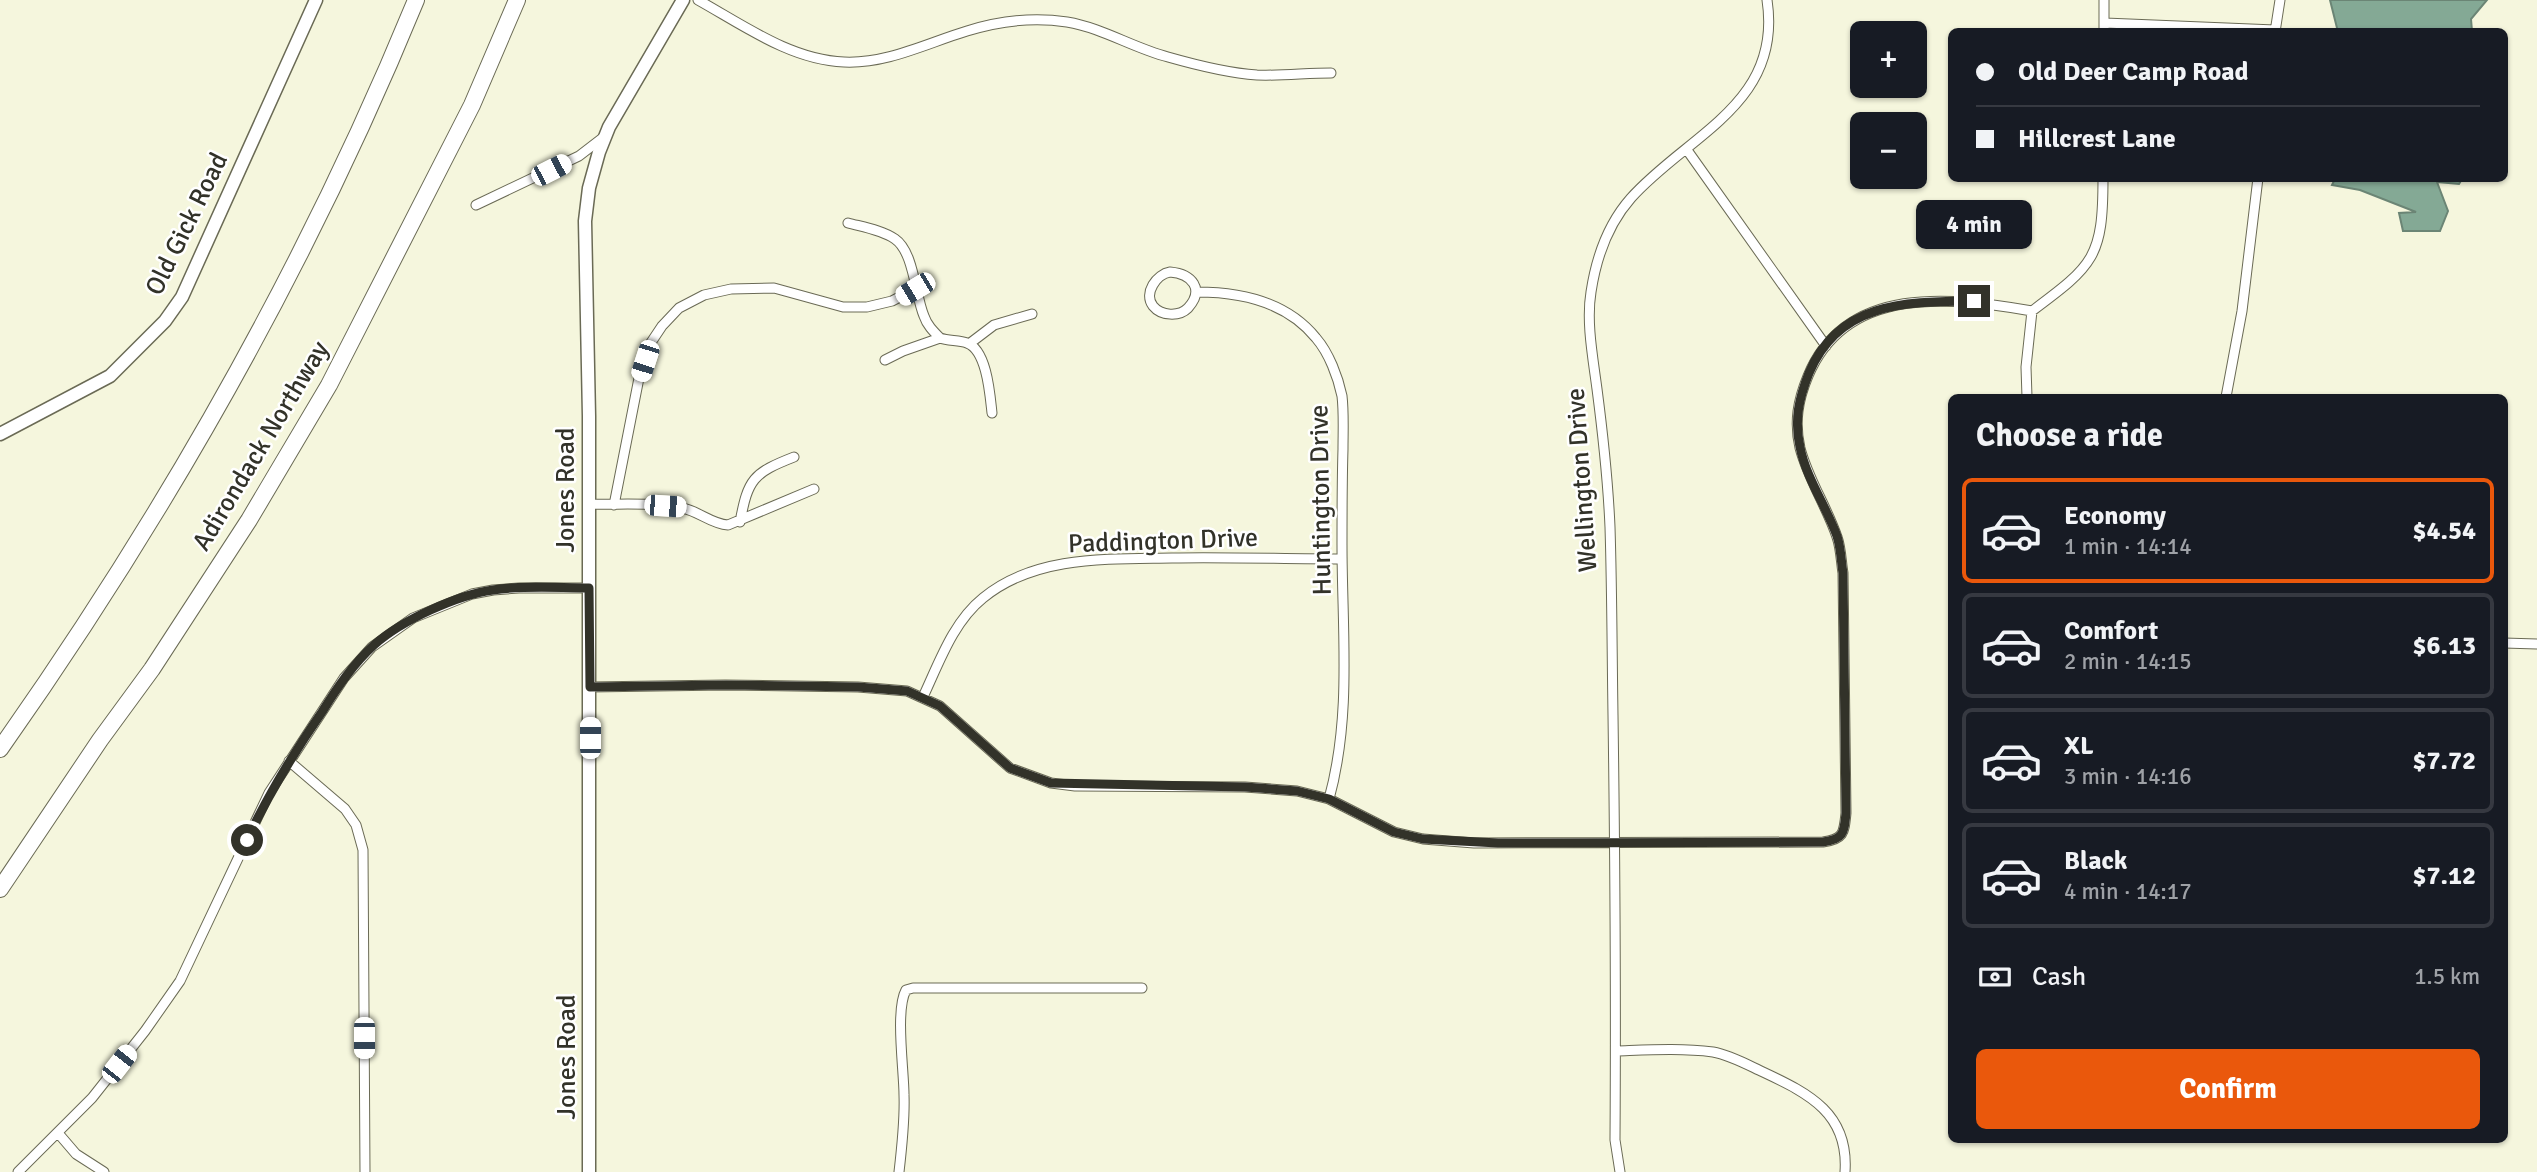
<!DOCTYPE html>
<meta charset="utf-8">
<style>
:root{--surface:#171b24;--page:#20242c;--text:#f1f3f6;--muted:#9ea1a6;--line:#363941;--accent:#ea580c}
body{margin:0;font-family:Signika,sans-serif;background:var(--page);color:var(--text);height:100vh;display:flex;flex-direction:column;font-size:26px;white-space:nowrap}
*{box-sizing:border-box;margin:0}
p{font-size:23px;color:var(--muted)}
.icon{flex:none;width:38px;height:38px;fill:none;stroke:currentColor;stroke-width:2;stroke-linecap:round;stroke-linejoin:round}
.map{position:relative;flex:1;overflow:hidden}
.details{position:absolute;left:1948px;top:394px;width:560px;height:749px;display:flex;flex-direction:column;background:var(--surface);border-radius:10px;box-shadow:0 2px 5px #0004}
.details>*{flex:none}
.guide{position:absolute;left:1948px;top:28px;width:560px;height:154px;border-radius:10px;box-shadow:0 2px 5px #0004;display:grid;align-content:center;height:154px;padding:0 28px;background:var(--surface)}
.fabs{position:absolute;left:1850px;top:21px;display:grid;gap:14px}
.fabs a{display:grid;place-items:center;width:77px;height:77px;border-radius:10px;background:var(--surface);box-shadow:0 2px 5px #0004;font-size:35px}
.end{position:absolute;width:32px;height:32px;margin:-16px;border:9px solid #323229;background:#fff;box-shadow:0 0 0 4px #fff}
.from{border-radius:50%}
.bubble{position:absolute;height:49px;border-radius:10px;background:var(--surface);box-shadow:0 2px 5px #0004;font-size:23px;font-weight:700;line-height:49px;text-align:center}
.car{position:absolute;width:21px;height:42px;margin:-21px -10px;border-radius:9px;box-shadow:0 0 5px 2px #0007;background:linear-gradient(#fff 24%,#345 0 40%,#fff 0 76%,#345 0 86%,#fff 0)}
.guide b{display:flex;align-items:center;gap:24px;height:66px;font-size:26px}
.guide b+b{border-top:2px solid var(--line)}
.guide i{width:18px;height:18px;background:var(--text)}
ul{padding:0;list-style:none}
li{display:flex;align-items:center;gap:21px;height:105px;margin:0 14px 10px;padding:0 14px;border:4px solid var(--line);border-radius:10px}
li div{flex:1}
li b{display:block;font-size:26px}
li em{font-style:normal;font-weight:700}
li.current{border-color:var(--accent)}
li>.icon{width:63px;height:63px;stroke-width:1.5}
h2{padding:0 28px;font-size:32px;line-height:84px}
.pay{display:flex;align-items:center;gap:18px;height:77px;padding:0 28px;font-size:26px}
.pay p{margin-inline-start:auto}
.primary-button{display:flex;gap:14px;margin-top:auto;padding:14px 28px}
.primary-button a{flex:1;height:80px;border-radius:10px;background:var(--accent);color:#fff;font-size:28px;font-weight:700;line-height:80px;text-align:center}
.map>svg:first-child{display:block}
</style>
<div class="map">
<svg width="2537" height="1172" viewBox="0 0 2537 1172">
<rect width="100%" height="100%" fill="#f5f6dd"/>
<path fill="#84a995" stroke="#6b8575" stroke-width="2" d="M2330 0H2487L2471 19 2472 31 2338 32Z
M2335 179V178L2462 179 2459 184 2437 182 2448 211 2440 231H2403L2399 213 2416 212 2360 190 2332 185Z"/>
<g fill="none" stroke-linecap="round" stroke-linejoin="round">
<g stroke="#6a6a55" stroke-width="11">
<path id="street" d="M698 0C743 25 791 60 844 62 887 64 927 43 967 31 999 21 1034 17 1067 22 1103 28 1133 48 1168 57 1196 65 1227 73 1257 75 1281 76 1307 73 1331 73
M2104 0V32
M2105 23 2275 30
M2275 32 2280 0
M1687 150 1826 346
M476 205 579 156 605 136
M848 223C863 227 882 230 895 239 914 252 915 295 924 316 927 325 933 331 940 338
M1170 272C1192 274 1205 289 1188 308 1179 317 1161 316 1153 306 1143 293 1157 274 1170 272Z
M1197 292C1241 292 1287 302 1316 338 1329 353 1338 377 1342 396 1344 413 1343 432 1343 449 1342 481 1342 513 1342 545 1342 630 1352 715 1329 799
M940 338C948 341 959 340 967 343 987 350 990 395 992 413
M969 344 994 325 1032 314
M885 360 903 351 940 338
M2027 397 2026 367 2032 311
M2226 397 2242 311 2258 178
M588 504C619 505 652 502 682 508 699 511 711 524 728 525L814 489
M614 505 639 378 650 344 662 326 679 308 704 295 731 289 774 288 843 307H867L892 301 915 289
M740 522C748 479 753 473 794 457
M2504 643 2537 644
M590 687 725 685 858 687 907 691 940 706 1010 768 1051 783 1075 786 1245 787 1297 791 1329 799 1394 832 1423 839 1474 843 1823 842C1844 839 1844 833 1846 813L1843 573C1841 561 1841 548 1837 537 1827 507 1808 479 1800 448 1794 422 1798 400 1808 376 1846 284 1951 297 2032 311 2094 265 2103 257 2103 178
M923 697C939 663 953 622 983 598 1035 555 1109 559 1172 558 1229 557 1285 559 1342 559
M289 761 345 809 356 825 363 850 365 1172
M1616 1051C1648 1050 1681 1048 1713 1052 1730 1055 1748 1065 1763 1072 1810 1094 1849 1114 1845 1172
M58 1133 76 1154 104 1172
M18 1172 92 1098 145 1031 180 981 269 793 344 678 372 647 413 618 472 594 493 590 519 588H589
M899 1172C902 1146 905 1120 904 1095 904 1070 895 1010 906 990L913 988H1142
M1620 1172 1615 1140C1616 998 1615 857 1613 715 1612 653 1612 590 1610 527 1608 481 1603 435 1597 389 1593 358 1586 322 1591 292 1596 259 1608 224 1631 198 1687 135 1783 104 1767 0"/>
</g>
<g stroke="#6a6a55" stroke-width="15">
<path id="secondary" d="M0 434 110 376 165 321 182 297 316 0
M589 1172V416L585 221 589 188 599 152 609 127 683 0"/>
</g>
<g stroke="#6a6a55" stroke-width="18">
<path id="highway" d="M0 749C165 515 307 266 416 0
M0 889 100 740 152 669 249 520 329 385 472 105 517 0"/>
</g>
<use href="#street" stroke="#fff" stroke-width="9"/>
<use href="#secondary" stroke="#fff" stroke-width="12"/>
<use href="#highway" stroke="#fff" stroke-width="16"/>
</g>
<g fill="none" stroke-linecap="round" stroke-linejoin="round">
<path stroke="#323229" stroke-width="9" d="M247 840C268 795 293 754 322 712 337 688 353 664 374 645 402 620 457 595 493 590 525 585 558 588 589 588L590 687 726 685 858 687 907 691 940 706 1010 768 1051 783 1245 787 1297 791 1329 799 1394 832 1423 839 1498 843 1823 842C1844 839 1844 833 1846 813L1843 573C1841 561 1841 548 1837 536 1826 506 1806 478 1800 447 1794 420 1799 398 1809 373 1839 301 1907 302 1974 301"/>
</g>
<g text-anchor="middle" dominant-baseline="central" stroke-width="5" stroke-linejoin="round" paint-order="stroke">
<g font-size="26" fill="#323229" stroke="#fff">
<text transform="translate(187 224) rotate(-64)">Old Gick Road</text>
<text transform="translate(261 446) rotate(-59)">Adirondack Northway</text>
<text transform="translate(1582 480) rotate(-94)">Wellington Drive</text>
<text transform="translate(566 490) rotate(-90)">Jones Road</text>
<text transform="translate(1321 500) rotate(-91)">Huntington Drive</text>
<text transform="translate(1163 541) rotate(-2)">Paddington Drive</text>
<text transform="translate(567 1057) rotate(-90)">Jones Road</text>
</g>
</g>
</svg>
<div class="fabs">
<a>+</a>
<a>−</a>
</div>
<i class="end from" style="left:247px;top:840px"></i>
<i class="end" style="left:1974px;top:301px"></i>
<div class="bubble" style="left:1916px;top:200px;width:116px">4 min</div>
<i class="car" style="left:551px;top:170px;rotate:63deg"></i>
<i class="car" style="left:915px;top:289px;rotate:239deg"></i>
<i class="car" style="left:645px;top:361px;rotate:198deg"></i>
<i class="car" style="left:665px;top:506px;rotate:94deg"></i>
<i class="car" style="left:590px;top:738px;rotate:0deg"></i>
<i class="car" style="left:364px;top:1038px;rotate:180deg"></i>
<i class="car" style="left:119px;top:1064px;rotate:38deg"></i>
<div class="guide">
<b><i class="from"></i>Old Deer Camp Road</b>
<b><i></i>Hillcrest Lane</b>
</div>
<section class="details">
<h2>Choose a ride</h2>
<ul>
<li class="current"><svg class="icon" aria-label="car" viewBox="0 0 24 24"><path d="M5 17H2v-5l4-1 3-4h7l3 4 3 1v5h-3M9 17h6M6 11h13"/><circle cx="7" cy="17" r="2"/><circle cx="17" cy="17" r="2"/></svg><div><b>Economy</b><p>1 min · 14:14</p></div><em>$4.54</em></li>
<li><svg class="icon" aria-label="car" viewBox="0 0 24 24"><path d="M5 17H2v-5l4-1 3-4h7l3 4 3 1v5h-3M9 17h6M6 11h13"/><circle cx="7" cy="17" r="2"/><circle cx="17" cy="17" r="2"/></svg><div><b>Comfort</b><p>2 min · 14:15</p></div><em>$6.13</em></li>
<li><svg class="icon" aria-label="car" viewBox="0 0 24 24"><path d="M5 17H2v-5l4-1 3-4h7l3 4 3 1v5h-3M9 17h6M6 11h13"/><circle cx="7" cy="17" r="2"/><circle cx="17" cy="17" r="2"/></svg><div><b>XL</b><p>3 min · 14:16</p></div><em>$7.72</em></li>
<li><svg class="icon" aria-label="car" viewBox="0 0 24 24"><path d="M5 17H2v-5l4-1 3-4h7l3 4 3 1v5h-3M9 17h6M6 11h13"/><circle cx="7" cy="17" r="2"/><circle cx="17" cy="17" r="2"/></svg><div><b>Black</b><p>4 min · 14:17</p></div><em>$7.12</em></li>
</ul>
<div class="pay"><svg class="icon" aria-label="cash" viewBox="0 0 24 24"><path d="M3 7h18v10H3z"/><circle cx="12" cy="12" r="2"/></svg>Cash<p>1.5 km</p></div>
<div class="primary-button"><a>Confirm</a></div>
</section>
</div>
